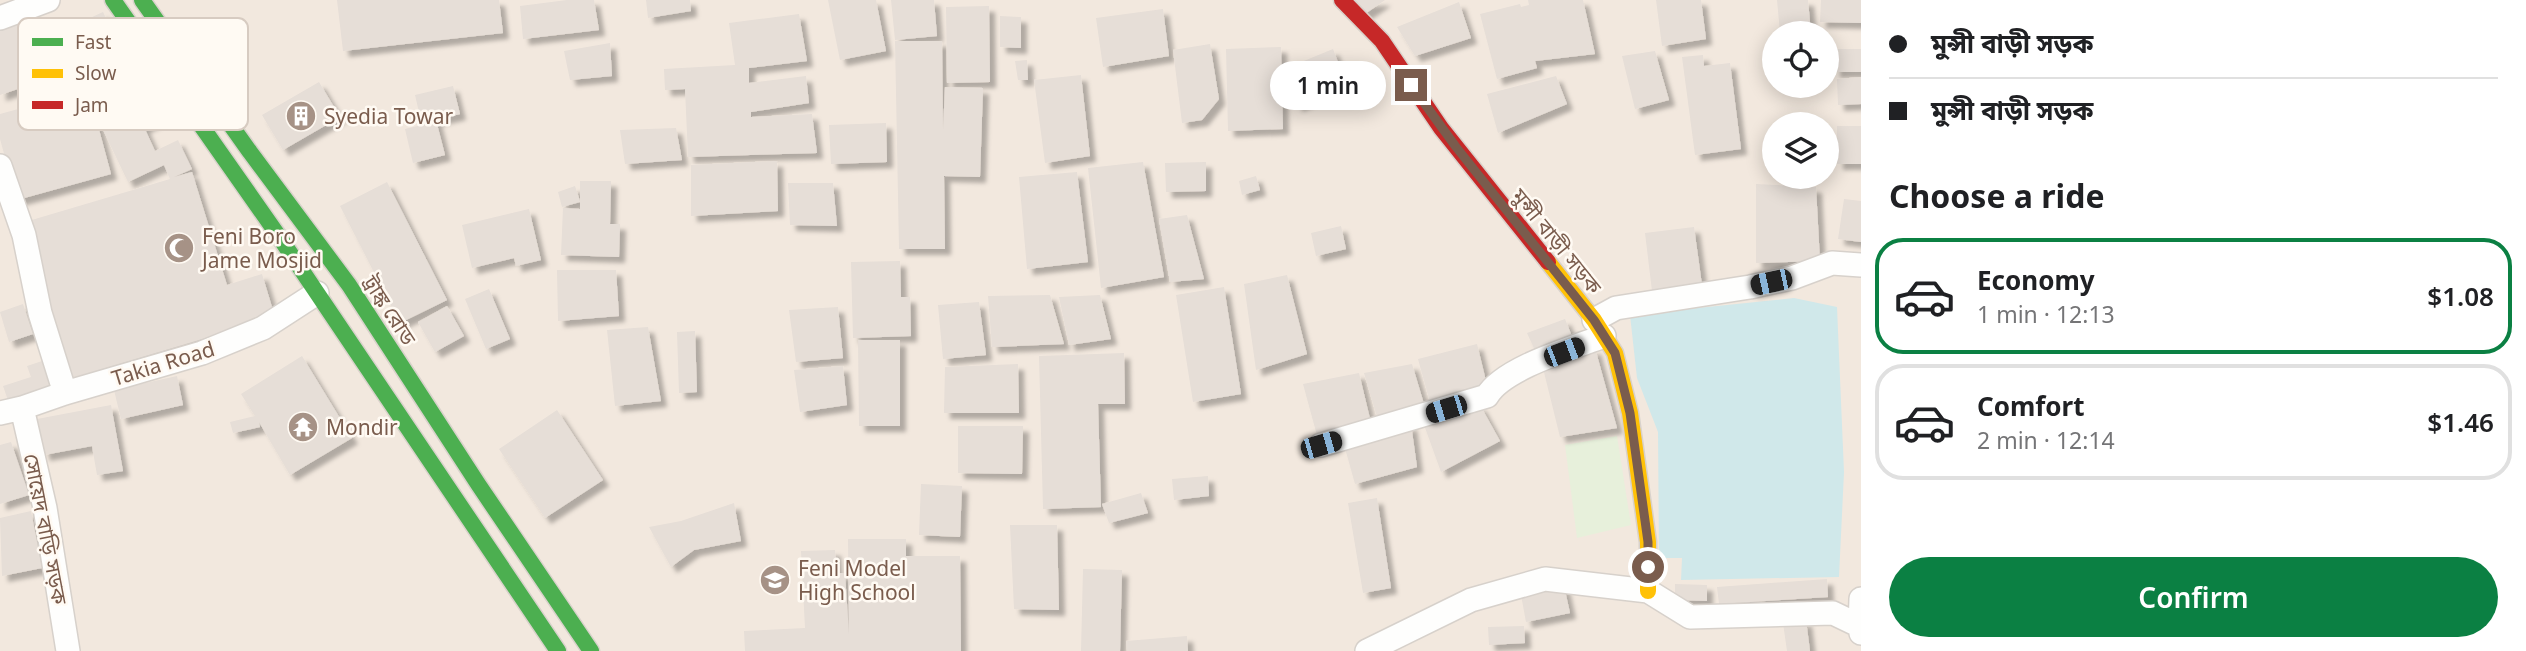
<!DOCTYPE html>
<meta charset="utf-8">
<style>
:root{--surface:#fff;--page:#f2f2f2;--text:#202124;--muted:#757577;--line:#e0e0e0;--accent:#0b8043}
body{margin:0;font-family:"Noto Sans","Noto Sans Bengali",sans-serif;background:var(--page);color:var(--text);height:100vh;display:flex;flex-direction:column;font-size:26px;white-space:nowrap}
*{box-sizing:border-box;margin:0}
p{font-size:23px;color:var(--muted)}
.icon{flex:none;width:38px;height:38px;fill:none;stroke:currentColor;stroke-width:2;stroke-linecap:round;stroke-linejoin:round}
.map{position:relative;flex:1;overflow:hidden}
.side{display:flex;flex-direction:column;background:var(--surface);width:665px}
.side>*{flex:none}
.hud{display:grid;align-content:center;height:154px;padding:0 28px;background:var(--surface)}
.buttons{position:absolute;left:1762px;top:21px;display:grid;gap:14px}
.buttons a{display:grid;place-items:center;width:77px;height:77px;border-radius:50%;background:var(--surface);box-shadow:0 4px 18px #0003;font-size:35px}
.end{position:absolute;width:32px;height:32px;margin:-16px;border:9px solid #7a5c4d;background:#fff;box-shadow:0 0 0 4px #fff}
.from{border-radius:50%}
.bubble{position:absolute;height:49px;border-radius:24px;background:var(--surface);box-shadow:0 4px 18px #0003;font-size:23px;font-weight:600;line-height:49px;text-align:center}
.car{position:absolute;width:21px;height:42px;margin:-21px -10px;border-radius:9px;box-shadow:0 0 5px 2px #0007;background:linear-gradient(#222 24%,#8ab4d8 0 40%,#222 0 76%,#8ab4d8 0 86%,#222 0)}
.hud b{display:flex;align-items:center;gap:24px;height:66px;font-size:26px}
.hud b+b{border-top:2px solid var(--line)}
.hud i{width:18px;height:18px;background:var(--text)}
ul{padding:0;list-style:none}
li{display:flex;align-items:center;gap:21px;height:116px;margin:0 14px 10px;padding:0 14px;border:4px solid var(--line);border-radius:28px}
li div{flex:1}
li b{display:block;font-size:26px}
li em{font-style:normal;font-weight:600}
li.on{border-color:var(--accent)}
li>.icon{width:63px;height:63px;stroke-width:1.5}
h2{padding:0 28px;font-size:32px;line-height:84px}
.action{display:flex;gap:14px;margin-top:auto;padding:14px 28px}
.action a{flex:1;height:80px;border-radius:42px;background:var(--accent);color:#fff;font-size:28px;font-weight:600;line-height:80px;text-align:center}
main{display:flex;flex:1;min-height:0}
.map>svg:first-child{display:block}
</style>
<main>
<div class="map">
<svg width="1861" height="651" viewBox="0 0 1861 651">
<defs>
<filter id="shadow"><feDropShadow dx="6" dy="6" stdDeviation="2" flood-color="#0004"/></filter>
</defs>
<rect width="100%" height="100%" fill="#f9f5f0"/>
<path fill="#f2e8de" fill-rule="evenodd" d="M0 0H1861V651H0ZM1774 33H1827V86H1774ZM1774 124H1827V177H1774Z"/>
<path fill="#e7f0db" d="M1617 436 1631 525 1577 538 1565 445Z"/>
<path fill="#d0e8ea" d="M1794 298 1837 307 1844 472 1839 577 1681 580 1682 558H1659L1658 432 1637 378 1630 315Z"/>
<path fill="#e6ded7" filter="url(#shadow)" d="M337 0H499L503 33 343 51Z
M567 0H594L599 30 523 39 520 6Z
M646 0H690L691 11 648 18Z
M828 0H876L886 51 840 60Z
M891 0H934L937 36 895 40Z
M1352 0H1385L1365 14Z
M1528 0H1583L1595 54 1535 61 1537 68 1497 79 1480 14 1520 4 1521 7 1529 5Z
M1656 0H1701L1706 39 1662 46Z
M1777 0H1808L1811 33H1780Z
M1821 0H1861V23L1820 22Z
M1459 2 1471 38 1415 56 1397 27Z
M989 6 990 82 947 83 946 7Z
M1163 9 1169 56 1103 67 1096 18Z
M103 12 155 122 144 127 155 151 178 140 192 169 174 177 192 172 227 285 262 274 275 317 73 378 25 222 170 179 164 165 128 182 94 111 111 174 17 200 0 139V114L84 91 69 59 82 53 78 44 59 53 51 36Z
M799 14 807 61 749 68V83L806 76 809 103 751 112V117L812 114 817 153 688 157 685 89 665 90 664 69 735 65 729 23Z
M35 15 56 76 0 95V27Z
M1000 16 1021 17V48L1000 47Z
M895 41H942L943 129 945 87 983 88 980 177 944 176 945 249H899Z
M610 43 612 76 570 80 564 51Z
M1210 44 1219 99 1202 120 1182 123 1173 50Z
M1281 47 1283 129 1228 131 1226 49Z
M1333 49 1344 78 1310 93 1312 99 1297 106 1282 70Z
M1834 49H1861V72H1834Z
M1655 51 1669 100 1635 109 1622 56Z
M1703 55 1704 66 1730 63 1741 149 1695 155 1682 57Z
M1027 60 1028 80H1018L1015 61Z
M1081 75 1090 156 1045 163 1034 80Z
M1556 76 1567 104 1498 133 1487 94Z
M1861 77V104L1838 105 1837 79Z
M319 82 340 117 283 150 262 115Z
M453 86 460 114 436 120 445 155 413 163 405 129 422 125 415 95Z
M886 123 887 162 831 164 829 125Z
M1837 126H1861V164H1837Z
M676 128 682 160 625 164 620 130Z
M777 161 778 211 691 216V165Z
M1143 162 1164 277 1101 288 1088 168Z
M1206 162V191L1166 192 1165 163Z
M1077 172 1088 262 1027 269 1019 177Z
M1256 176 1260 190 1242 195 1239 181Z
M580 181H611L610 224H620L619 257 561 255 563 208 580 209V202L562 207 558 192 575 186 580 201Z
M387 182 447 300 400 323 340 206Z
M788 183H833L837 226 790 225Z
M1756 184 1816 187 1820 261 1756 263Z
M1844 199 1861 201V242L1838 239Z
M529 209 541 260 516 266 514 258 472 268 462 225Z
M1187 215 1204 279 1170 282 1159 219Z
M1341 226 1346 249 1316 256 1311 233Z
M1694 227 1702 285 1652 291 1645 233Z
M900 261 901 297H910L911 336 853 338 851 262Z
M557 270H616L619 316 558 321Z
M1287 275 1307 354 1256 370 1244 284Z
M1224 287 1241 394 1193 402 1176 295Z
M489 289 510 339 486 349 465 299Z
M1050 295 1064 344 992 347 988 296Z
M1100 295 1111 339 1069 345 1059 297Z
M979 302 986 355 943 359 938 305Z
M23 304 33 334 9 342 0 312Z
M447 306 464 336 435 352 418 322Z
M838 307 843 358 796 362 789 310Z
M1565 319 1575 344 1538 357 1527 333Z
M648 327 661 401 615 406 607 330Z
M695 331 697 392 679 393 677 332Z
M858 340H900V426H859Z
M1477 344 1487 385 1431 406 1418 359Z
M1595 348 1617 428 1560 437 1542 364Z
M1124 353 1125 404H1098L1101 507 1043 509 1039 356Z
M302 356 352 438 290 475 259 422 260 427 233 433 230 422 255 416 241 394Z
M45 360 55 387 9 403 3 386 31 377 27 366Z
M1018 364 1019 413H944L945 367Z
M1412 364 1424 404 1377 417 1364 373Z
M843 366 847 405 800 412 794 370Z
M1359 373 1372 427 1318 439 1303 384Z
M177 376 183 405 121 419 114 390Z
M111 405 123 471 97 475 92 446 44 455 37 419Z
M1480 405 1500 441 1441 472 1423 422Z
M557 410 603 480 545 518 499 449Z
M1411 424 1417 467 1355 484 1343 441Z
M958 426H1023L1022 474 958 473Z
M11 442 29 495 0 504V445Z
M1208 476 1209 496 1174 500 1172 479Z
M921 484 962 486 960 537 919 535Z
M1141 493 1148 513 1109 523 1102 504Z
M1377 498 1391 588 1363 593 1348 503Z
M734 503 741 541 694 550 671 567 649 527 681 521Z
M31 511 42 568 2 576 0 518Z
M1010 525H1057L1059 610 1014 609Z
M848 539H906V556H960L961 651H745L744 631 805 628 801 551 835 550 837 573H845L849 634Z
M1083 569 1122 570 1120 651H1081Z
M1827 579 1828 597 1719 604 1717 587Z
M1675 584 1707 585V601L1675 600Z
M1564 586 1570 613 1526 622 1521 595Z
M1806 620 1810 651H1787L1783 623Z
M1524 626 1525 643 1489 645 1488 627Z
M1187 636 1188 651H1127L1126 641Z"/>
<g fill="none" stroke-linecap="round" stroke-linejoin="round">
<g stroke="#d7d1cb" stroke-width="26">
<path id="street" d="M0 18 48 0
M0 166 24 235 40 313 65 393
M1594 320 1616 308 1750 287 1792 278 1832 263 1861 265
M22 408 45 508 68 651
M0 413 22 408 65 393 202 353 263 328 317 293
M1321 445 1487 396C1503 368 1573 348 1604 336
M1860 626 1861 599
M1367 651 1471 600 1545 579 1648 591 1690 617 1833 613 1860 626 1861 633"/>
</g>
<g stroke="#d9d2cb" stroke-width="19">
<path id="fast" d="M113 0 280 238 558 651
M142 0 250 152 349 285 478 484 591 651"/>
</g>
<g stroke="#d9d2cb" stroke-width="19">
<path id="slow" d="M1548 262 1594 320 1615 353 1630 413 1648 542V591"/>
</g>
<g stroke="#d9d2cb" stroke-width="19">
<path id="jam" d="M1342 0 1382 41 1441 128 1548 262"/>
</g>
<use href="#street" stroke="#fefefd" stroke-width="23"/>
<use href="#fast" stroke="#4caf50" stroke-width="16"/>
<use href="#slow" stroke="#ffc107" stroke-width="16"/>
<use href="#jam" stroke="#c62828" stroke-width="16"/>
</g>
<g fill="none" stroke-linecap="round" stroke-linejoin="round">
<path stroke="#7a5c4d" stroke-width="9" d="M1411 85 1456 147 1594 320 1615 353 1630 413 1648 542V567"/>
</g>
<defs>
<g id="building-disc" transform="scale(1.575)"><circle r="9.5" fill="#a69286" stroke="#fffaf3"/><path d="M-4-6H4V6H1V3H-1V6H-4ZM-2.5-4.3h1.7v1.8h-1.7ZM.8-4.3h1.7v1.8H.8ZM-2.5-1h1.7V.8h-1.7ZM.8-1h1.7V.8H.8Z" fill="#fff"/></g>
<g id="mosque-disc" transform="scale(1.575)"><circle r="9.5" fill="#a69286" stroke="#fffaf3"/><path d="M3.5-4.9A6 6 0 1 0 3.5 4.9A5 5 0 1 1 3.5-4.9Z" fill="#fff"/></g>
<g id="temple-disc" transform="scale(1.575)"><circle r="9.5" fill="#a69286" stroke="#fffaf3"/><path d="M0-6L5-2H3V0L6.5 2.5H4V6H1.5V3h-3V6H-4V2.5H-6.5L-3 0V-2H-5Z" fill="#fff"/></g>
<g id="school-disc" transform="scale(1.575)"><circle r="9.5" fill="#a69286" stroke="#fffaf3"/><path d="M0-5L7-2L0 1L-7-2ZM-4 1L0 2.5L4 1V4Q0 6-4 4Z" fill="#fff"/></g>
</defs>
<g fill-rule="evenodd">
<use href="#building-disc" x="301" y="116"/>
<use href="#mosque-disc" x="179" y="248"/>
<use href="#temple-disc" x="303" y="427"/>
<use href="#school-disc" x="775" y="580"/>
</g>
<g text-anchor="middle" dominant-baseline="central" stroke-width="5" stroke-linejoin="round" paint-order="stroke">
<g font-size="21" fill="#7a5c4d" stroke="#fffaf3" text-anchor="start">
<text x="324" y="116">Syedia Towar</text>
<text x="202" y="236">Feni Boro<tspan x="202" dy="24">Jame Mosjid</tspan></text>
<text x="326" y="427">Mondir</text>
<text x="798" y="568">Feni Model<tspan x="798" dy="24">High School</tspan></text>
</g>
<g font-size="21" fill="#7a5c4d" stroke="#fffaf3">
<text transform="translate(1557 241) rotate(51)">মুন্সী বাড়ী সড়ক</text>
<text transform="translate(390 310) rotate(57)">ট্রাঙ্ক রোড</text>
<text transform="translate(163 363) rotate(-17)">Takia Road</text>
<text transform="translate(46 529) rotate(79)">সোয়েদ বাড়ি সড়ক</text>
</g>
</g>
<rect x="18" y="18" width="230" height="112" rx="10" fill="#fffaf3" stroke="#d7cbc1" stroke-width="2"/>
<rect x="32" y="38" width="31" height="8" fill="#4caf50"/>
<rect x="32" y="69" width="31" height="9" fill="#ffc107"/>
<rect x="32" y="101" width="31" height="8" fill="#c62828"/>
<g font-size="19" fill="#7a5c4d">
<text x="75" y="49">Fast</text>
<text x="75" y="80">Slow</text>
<text x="75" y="112">Jam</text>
</g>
</svg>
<div class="buttons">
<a><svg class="icon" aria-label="locate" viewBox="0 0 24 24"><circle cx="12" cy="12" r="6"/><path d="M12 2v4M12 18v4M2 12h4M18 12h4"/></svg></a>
<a><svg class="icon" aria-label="layers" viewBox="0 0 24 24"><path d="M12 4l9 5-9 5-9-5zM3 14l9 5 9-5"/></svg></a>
</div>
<i class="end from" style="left:1648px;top:567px"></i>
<i class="end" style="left:1411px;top:85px"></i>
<div class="bubble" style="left:1270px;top:61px;width:116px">1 min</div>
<i class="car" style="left:1771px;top:282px;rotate:258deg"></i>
<i class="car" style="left:1564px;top:352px;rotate:69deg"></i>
<i class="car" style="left:1446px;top:409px;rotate:253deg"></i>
<i class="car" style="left:1321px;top:445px;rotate:74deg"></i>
</div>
<section class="side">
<div class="hud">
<b><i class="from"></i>মুন্সী বাড়ী সড়ক</b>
<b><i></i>মুন্সী বাড়ী সড়ক</b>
</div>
<h2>Choose a ride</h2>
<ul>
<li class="on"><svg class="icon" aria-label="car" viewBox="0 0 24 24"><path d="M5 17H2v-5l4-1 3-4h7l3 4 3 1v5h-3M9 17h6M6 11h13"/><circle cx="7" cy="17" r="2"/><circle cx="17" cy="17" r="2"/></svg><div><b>Economy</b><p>1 min · 12:13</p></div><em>$1.08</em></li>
<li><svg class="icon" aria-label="car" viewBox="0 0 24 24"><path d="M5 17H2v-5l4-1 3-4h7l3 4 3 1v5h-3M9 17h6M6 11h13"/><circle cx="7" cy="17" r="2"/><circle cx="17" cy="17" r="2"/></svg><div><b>Comfort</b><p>2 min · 12:14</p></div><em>$1.46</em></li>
</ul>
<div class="action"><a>Confirm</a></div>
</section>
</main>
